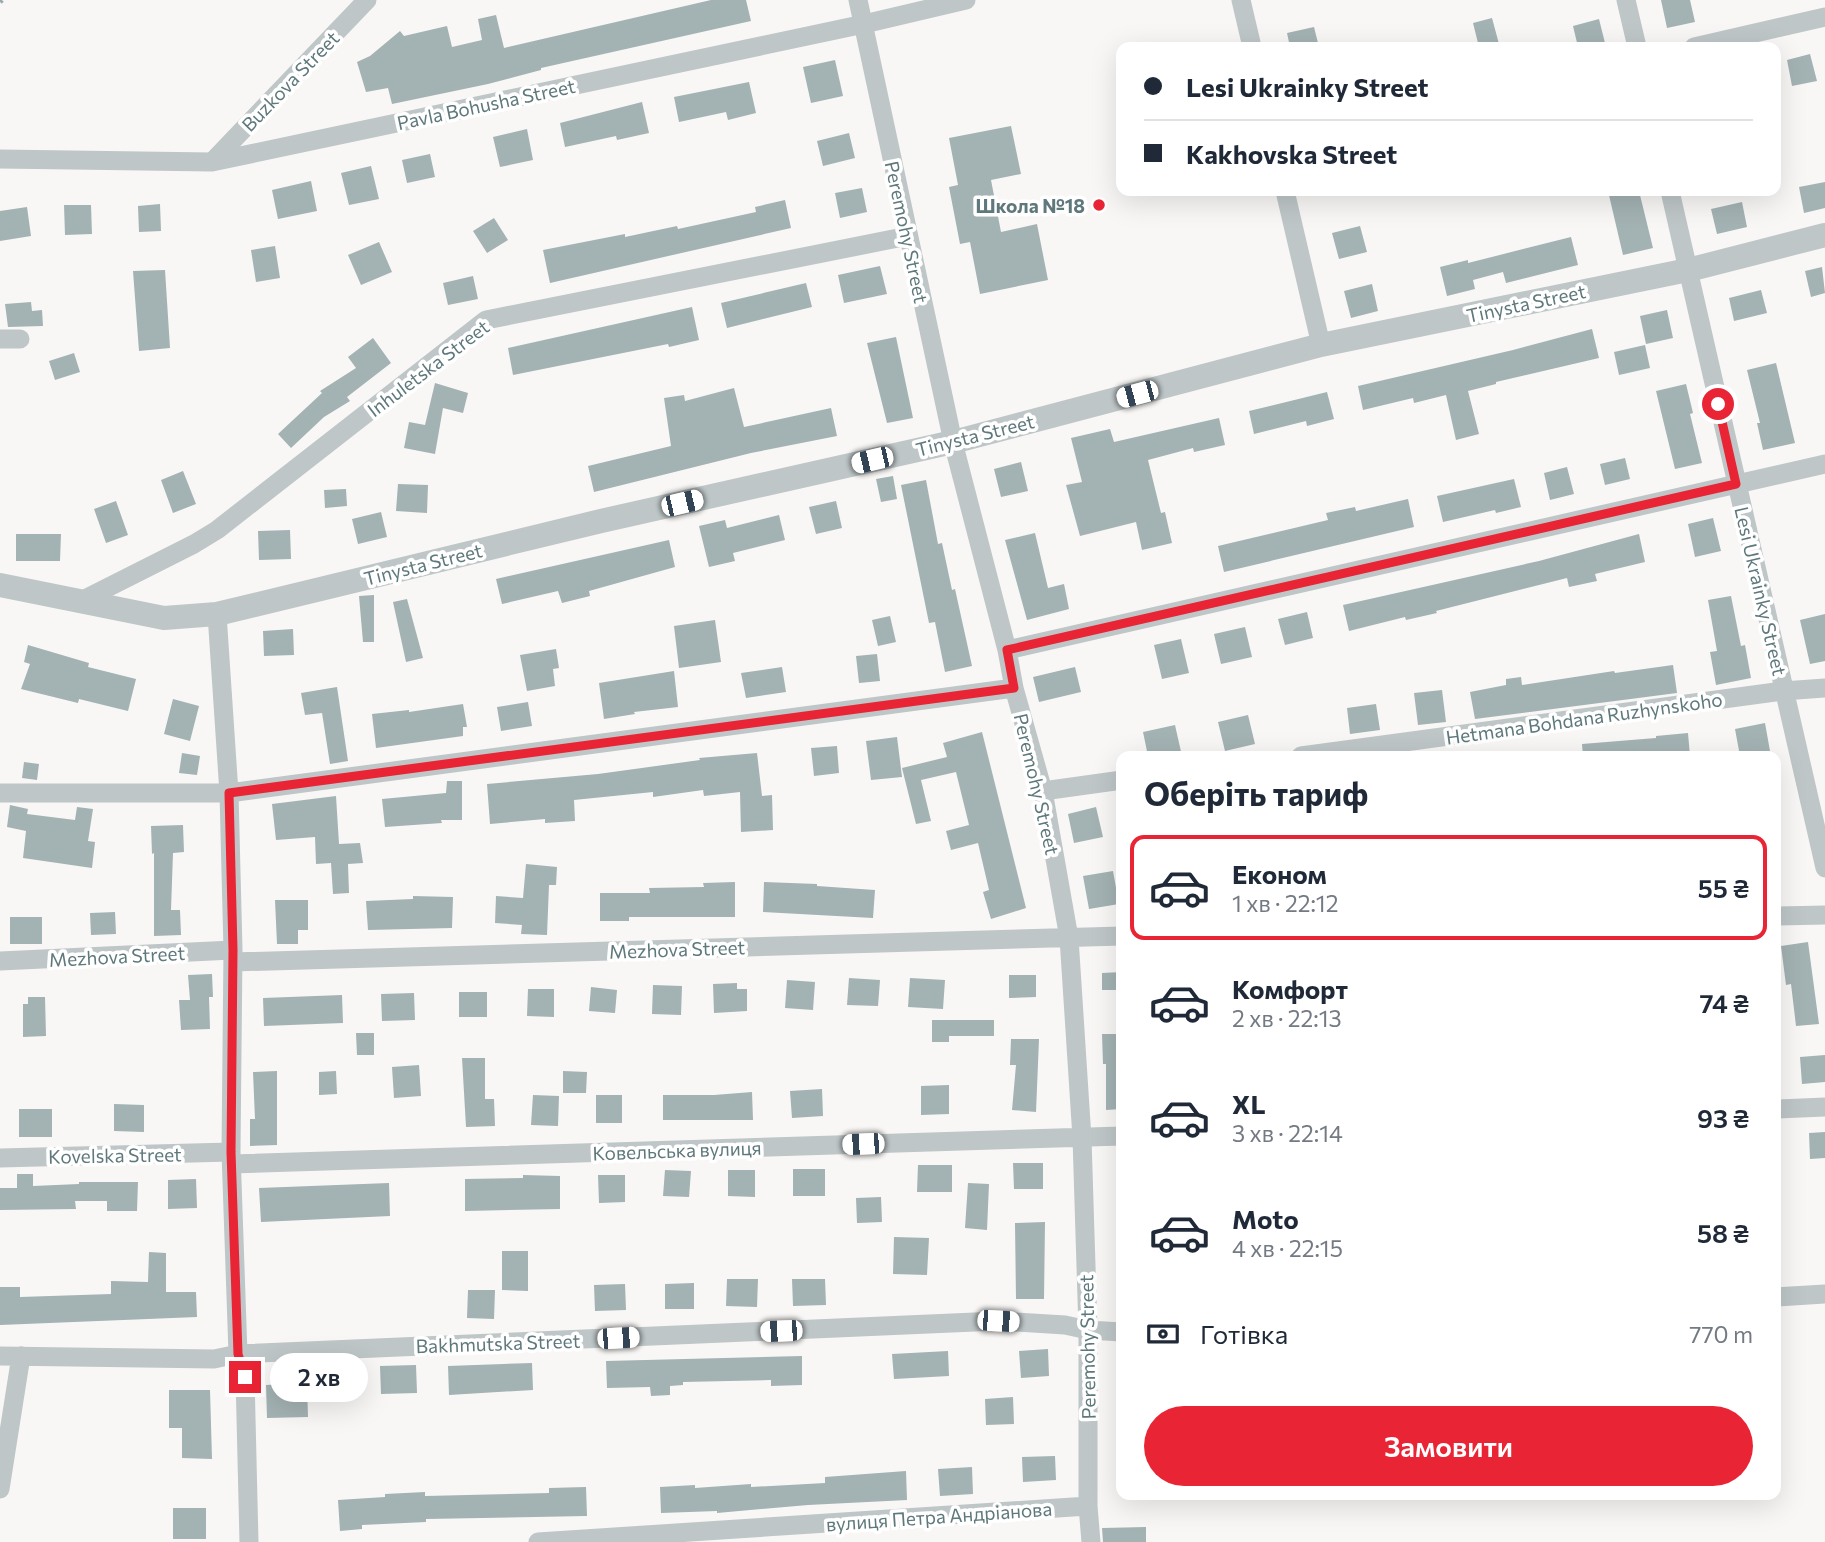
<!DOCTYPE html>
<html lang="uk">
<meta charset="utf-8">
<style>
:root{--surface:#fff;--page:#f6f6f7;--text:#1f2937;--muted:#747a83;--line:#e0e1e3;--accent:#e92434}
body{margin:0;font-family:Commissioner,sans-serif;background:var(--page);color:var(--text);height:100vh;display:flex;flex-direction:column;font-size:26px;white-space:nowrap}
*{box-sizing:border-box;margin:0}
p{font-size:23px;color:var(--muted)}
.icon{flex:none;width:38px;height:38px;fill:none;stroke:currentColor;stroke-width:2;stroke-linecap:round;stroke-linejoin:round}
.map{position:relative;flex:1;overflow:hidden}
.side{position:absolute;left:1116px;top:751px;width:665px;height:749px;display:flex;flex-direction:column;background:var(--surface);border-radius:14px;box-shadow:0 7px 28px #0002}
.side>*{flex:none}
.banner{position:absolute;left:1116px;top:42px;width:665px;height:154px;border-radius:14px;box-shadow:0 7px 28px #0002;display:grid;align-content:center;height:154px;padding:0 28px;background:var(--surface)}
.end{position:absolute;width:32px;height:32px;margin:-16px;border:9px solid #e92434;background:#fff;box-shadow:0 0 0 4px #fff}
.from{border-radius:50%}
.bubble{position:absolute;height:49px;border-radius:24px;background:var(--surface);box-shadow:0 7px 28px #0002;font-size:23px;font-weight:600;line-height:49px;text-align:center}
.car{position:absolute;width:21px;height:42px;margin:-21px -10px;border-radius:9px;box-shadow:0 0 5px 2px #0007;background:linear-gradient(#fff 24%,#345 0 40%,#fff 0 76%,#345 0 86%,#fff 0)}
.banner b{display:flex;align-items:center;gap:24px;height:66px;font-size:26px}
.banner b+b{border-top:2px solid var(--line)}
.banner i{width:18px;height:18px;background:var(--text)}
ul{padding:0;list-style:none}
li{display:flex;align-items:center;gap:21px;height:105px;margin:0 14px 10px;padding:0 14px;border:4px solid transparent;border-radius:14px}
li div{flex:1}
li b{display:block;font-size:26px}
li em{font-style:normal;font-weight:600}
li.current{border-color:var(--accent)}
li>.icon{width:63px;height:63px;stroke-width:1.5}
h2{padding:0 28px;font-size:32px;line-height:84px}
.pay{display:flex;align-items:center;gap:18px;height:77px;padding:0 28px;font-size:26px}
.pay p{margin-inline-start:auto}
.action{display:flex;gap:14px;margin-top:auto;padding:14px 28px}
.action a{flex:1;height:80px;border-radius:42px;background:var(--accent);color:#fff;font-size:28px;font-weight:600;line-height:80px;text-align:center}
.map>svg:first-child{display:block}
</style>
<div class="map">
<svg width="1825" height="1542" viewBox="0 0 1825 1542">
<rect width="100%" height="100%" fill="#f8f7f5"/>
<path fill="#a3b2b3" d="M711 0H746L751 21 541 68V70L488 84 392 104 388 88 366 92 357 62 370 56 400 31 404 36 447 26 452 47 482 40 478 19 496 15 504 48Z
M1661 0H1690L1695 22 1667 28Z
M1492 18 1499 44 1479 47 1473 23Z
M1599 19 1605 43 1578 47 1573 26Z
M1314 27 1319 47H1290L1287 33Z
M1810 54 1817 81 1792 86 1787 60Z
M835 60 843 96 811 103 803 67Z
M749 82 756 113 728 120 726 112 679 122 674 97Z
M642 102 649 133 617 140 616 136 565 147 560 123Z
M1011 126 1021 174 991 180 1001 232 1037 224 1048 280 980 294 970 242 960 244 949 187 958 185 949 138Z
M527 129 533 160 500 167 493 137Z
M849 133 855 158 823 166 817 141Z
M430 154 435 177 407 183 402 160Z
M371 166 379 199 349 205 341 173Z
M311 181 317 211 278 219 272 190Z
M1825 182V208L1804 213 1799 187Z
M862 188 867 212 840 218 835 193Z
M1608 191H1639L1653 248 1623 255Z
M785 200 791 228 550 283 543 250 625 234V237L677 226 678 229 756 212 755 207Z
M1742 202 1747 227 1717 234 1711 209Z
M160 204 161 231 139 232 138 206Z
M64 205H91L92 234 65 235Z
M27 207 31 236 0 241V211Z
M494 218 508 240 487 253 473 231Z
M1360 226 1367 252 1339 259 1332 233Z
M1571 237 1578 265 1506 283 1503 272 1473 280 1475 289 1447 296 1440 267 1468 260V263Z
M379 242 392 272 361 285 348 255Z
M275 246 280 278 256 282 251 250Z
M880 266 887 294 844 303 838 275Z
M1822 267 1825 293 1811 297 1805 271Z
M165 270 170 348 139 351 133 271Z
M473 276 478 299 448 305 443 283Z
M806 283 812 307 727 328 721 303Z
M1372 284 1378 311 1351 318 1344 291Z
M1761 290 1767 313 1734 321 1729 298Z
M31 302 32 311 42 310 43 326 8 327 5 304Z
M692 307 699 340 669 347 668 344 513 375 508 348Z
M1667 310 1673 338 1646 344 1640 316Z
M1592 329 1599 358 1496 382V384L1468 391 1479 434 1456 440 1446 395 1414 403 1413 398 1363 410 1358 386 1513 350Z
M896 337 913 418 887 423 867 343Z
M373 338 391 363 347 397 350 401 324 417 291 448 278 434 322 393 320 391 356 368 348 357Z
M1645 345 1650 368 1619 375 1614 352Z
M74 353 80 372 55 380 49 361Z
M1776 363 1795 443 1763 450 1757 423H1760L1747 370Z
M435 383 468 393 463 413 443 408 435 454 404 448 409 422 425 425Z
M1686 384 1693 413 1690 414 1702 463 1675 469 1656 391Z
M734 388 744 427 831 408 837 436 751 453 594 492 588 466 671 446 664 398 684 395 685 401Z
M1327 392 1334 419 1307 426 1306 421 1254 434 1249 411Z
M1219 418 1225 445 1194 452 1193 448 1148 460 1161 513 1165 512 1172 543 1142 550 1136 522 1080 536 1066 485 1082 482 1071 438 1110 429 1114 442Z
M1625 458 1630 479 1605 485 1600 464Z
M1021 462 1028 491 1001 497 994 469Z
M1567 467 1574 494 1550 500 1544 473Z
M183 471 196 504 173 513 161 480Z
M893 476 897 499 881 502 876 479Z
M1514 479 1521 507 1496 513 1495 510 1443 522 1437 496Z
M926 480 938 544 942 543 952 590 955 589 972 666 945 672 935 622 929 623 901 485Z
M398 484 428 485 427 513 396 511Z
M346 489 347 506 325 508 324 490Z
M1408 499 1414 527 1224 572 1218 546 1328 520 1326 513 1355 507 1356 511Z
M116 501 128 535 106 543 94 509Z
M836 501 842 528 816 534 809 507Z
M381 512 387 537 358 544 352 519Z
M779 515 785 540 733 553 735 561 709 567 699 526 725 520 727 528Z
M1713 518 1721 551 1695 557 1688 524Z
M290 530 291 559 259 560 258 531Z
M1035 533 1048 588 1064 584 1069 609 1027 620 1005 540Z
M16 534H61L60 561H16Z
M1639 534 1645 562 1595 574 1597 581 1569 587 1567 578 1436 611 1437 613 1406 620 1405 617 1349 631 1343 605 1539 561Z
M669 540 675 567 589 591 590 596 562 603 558 591 502 604 496 579Z
M374 595V642H363L359 596Z
M1731 596 1741 646 1745 645 1751 678 1716 685 1710 652 1717 651 1708 600Z
M407 599 423 658 406 662 393 602Z
M1307 612 1313 638 1285 645 1278 619Z
M1825 614V661L1810 664 1800 620Z
M890 616 896 642 878 646 872 620Z
M715 620 721 662 679 668 674 626Z
M1245 627 1252 657 1221 664 1214 634Z
M293 629 294 655 264 656 263 631Z
M1181 639 1189 673 1162 679 1154 645Z
M28 645 89 663 88 667 136 679 128 711 79 699 78 703 21 689 30 664 24 662Z
M556 649 559 668 553 669 555 686 527 691 520 655Z
M877 654 880 681 859 683 856 656Z
M1673 665 1677 693 1475 719 1470 692 1506 685V679L1521 677 1522 685 1614 671 1615 673Z
M782 667 786 692 746 698 741 673Z
M1075 667 1081 692 1039 702 1033 677Z
M674 671 678 707 634 712 635 714 604 719 599 683Z
M337 687 348 761 330 764 322 713 305 715 301 693Z
M1442 690 1446 722 1418 725 1414 693Z
M173 699 199 706 190 741 164 734Z
M528 702 532 726 501 731 497 707Z
M463 704 467 727H463V736L376 748 372 714 409 710V712Z
M1376 704 1380 730 1350 734 1347 708Z
M1248 715 1255 744 1225 751 1218 722Z
M1765 723 1770 751 1740 756 1735 729Z
M1175 725 1182 756H1148L1143 732Z
M982 732 1026 908 991 919 983 892 989 890 978 843 951 850 946 831 969 825 956 772 921 780 931 821 916 824 902 768 947 757 943 743Z
M1688 733 1690 756H1583L1582 744 1656 738V736Z
M897 737 902 777 871 780 866 741Z
M837 746 839 773 814 776 811 748Z
M182 753 200 756 197 775 179 773Z
M757 753 762 796 772 795 773 830 741 832 740 792 704 796 703 790 653 797V792L574 800 575 821 545 823V819L490 824 487 784 598 774 700 760 699 758Z
M24 762 39 764 37 780 22 778Z
M447 781H462V820H441L442 823 385 827 382 799 446 793Z
M336 796 339 844 360 843 363 863 348 864 349 893 333 894 331 863 316 864 315 837 276 840 272 804Z
M10 805 28 809 27 814 75 820 77 807 93 809 88 841 95 842 92 868 23 858 26 831 7 827Z
M1096 807 1103 837 1074 843 1068 814Z
M183 825 184 852 173 853 171 910H180L181 935 154 936V853L152 854 151 826Z
M526 864 557 867 556 885H549L547 935 521 934 522 925 495 923 496 896 523 898Z
M1113 871 1119 904 1089 909 1083 876Z
M735 882V917H629V921H600V893H650L649 888 704 887 703 883Z
M764 882 817 884V886L875 890 873 918 763 912Z
M413 896 453 897 452 928 368 930 366 901 413 899Z
M275 900H308V930H298V944H277Z
M115 912 116 934 91 935 90 913Z
M10 917H42V944H10Z
M1808 942 1819 1024 1796 1026 1791 984 1786 985 1781 946Z
M1122 972V990H1102V973Z
M212 974 213 997H209L210 1029 181 1030 179 1000H190L188 975Z
M1009 975H1036V997L1009 998Z
M849 978 880 980 878 1006 847 1005Z
M910 978 945 980 943 1009 908 1007Z
M787 980 815 982 813 1010 785 1008Z
M737 983V989H747V1011L714 1013 713 984Z
M653 985 682 986 681 1015 652 1014Z
M591 987 617 990 615 1013 589 1011Z
M528 989H554V1017L527 1016Z
M459 992H487V1017H459Z
M414 993 415 1020 382 1021 381 994Z
M342 995 343 1023 264 1026 263 998Z
M28 997H45L46 1036 23 1037V1004H28Z
M932 1020H994V1036H949V1042H932Z
M356 1033H374V1055H357Z
M1102 1034H1122V1109L1106 1110V1064H1103Z
M1011 1039H1039L1036 1112 1012 1110 1016 1065H1010Z
M1825 1055V1082L1802 1084 1800 1057Z
M462 1058H485V1099H494L495 1126 466 1127Z
M419 1065 421 1096 394 1098 392 1067Z
M277 1071V1145L250 1146V1119H255L253 1072Z
M336 1071 337 1094 319 1095V1072Z
M563 1071 587 1072 586 1093H563Z
M949 1085V1114L921 1115V1086Z
M822 1089 823 1116 792 1118 790 1091Z
M752 1092 753 1120H663V1095H714Z
M533 1095 559 1096 558 1126 531 1125Z
M596 1095H622V1123H596Z
M114 1104 144 1105V1132L114 1131Z
M19 1109H52V1137H19Z
M1825 1132V1158L1810 1159 1809 1133Z
M1013 1163H1043V1189H1014Z
M918 1165H952V1192H917Z
M793 1169H825V1196H793Z
M665 1170 691 1171 689 1197 663 1196Z
M728 1170H755V1197L728 1196Z
M17 1174H33V1186L79 1184V1182H138L137 1211H107V1201H75L76 1209 0 1210V1188H17Z
M523 1175 560 1176V1209L465 1211V1179L523 1178Z
M598 1175H625V1202L599 1203Z
M196 1179 197 1208 168 1209V1180Z
M389 1183 390 1216 261 1222 259 1188Z
M968 1183 989 1184 987 1230 965 1228Z
M881 1197 882 1222 857 1223 856 1198Z
M1045 1222 1044 1299H1016L1015 1223Z
M894 1237 929 1238 927 1275 893 1274Z
M502 1251H528V1291L502 1290Z
M149 1252 166 1253V1292H196L197 1317 0 1325V1287H20V1297L111 1294V1281L148 1282Z
M727 1279H758L757 1307 726 1306Z
M792 1279H825L826 1305 793 1306Z
M694 1283V1309H665V1284Z
M625 1284 626 1310 595 1311 594 1285Z
M468 1290H495L494 1319 467 1318Z
M1048 1349 1049 1376 1021 1378 1019 1351Z
M948 1351 949 1376 894 1379 892 1354Z
M802 1356V1385L771 1386V1380L683 1382V1385L670 1386V1395L651 1396 650 1387 607 1388 606 1361Z
M532 1363 533 1390 449 1395 448 1366Z
M416 1365 417 1393 381 1394 380 1366Z
M307 1383 308 1417 267 1418 266 1385Z
M169 1390H210L212 1459 182 1458V1428H169Z
M1013 1397 1014 1424 986 1425 985 1399Z
M1055 1456 1056 1480 1023 1482 1022 1457Z
M972 1467 973 1494 940 1496 938 1469Z
M906 1471 907 1500 808 1505 717 1513V1511L661 1513 660 1487 695 1485V1488L751 1484V1487L825 1483V1477Z
M586 1487 587 1516 426 1519V1522L362 1525V1529L340 1531 338 1500 385 1497V1494L425 1492V1496L549 1493V1488Z
M173 1508H206V1539H173Z
M1146 1527V1542H1103L1102 1528Z"/>
<g fill="none" stroke-linecap="round" stroke-linejoin="round">
<path stroke="#bec6c7" stroke-width="19" d="M858 0 953 442 1007 650 1014 688 1043 791 1069 938 1082 1138 1088 1330V1506L1091 1542
M1241 0 1252 47
M1626 0 1637 47
M1694 47 1825 17
M0 159 212 162 864 24 966 0
M212 162 367 0
M1285 191 1321 345
M1670 191 1825 868
M0 339H20
M81 601 194 544 217 530 486 320 908 236
M217 614 229 793 233 950 231 1152 238 1354 245 1376 249 1542
M1007 650 1825 464
M1301 756 1783 691 1825 688
M1043 791 1122 780
M0 793H229L1014 688
M1776 916 1825 915
M0 961 233 950
M233 962 1122 936
M1776 1109 1825 1107
M0 1158 231 1152
M232 1164 1122 1136
M1776 1297 1825 1294
M0 1356 214 1359 238 1354 998 1321 1065 1325 1088 1330 1122 1332
M0 1489 21 1356
M538 1542 1088 1506"/>
<path stroke="#bec6c7" stroke-width="24" d="M0 585 164 618 217 614 601 521 953 442 1321 345 1688 270 1825 235"/>
<path stroke="#9daaac" stroke-width="5" stroke-dasharray="10 5" stroke-linecap="butt" d="M0 2 2 0"/>
</g>
<g fill="none" stroke-linecap="round" stroke-linejoin="round">
<path stroke="#e92434" stroke-width="9" d="M245 1377 238 1354 231 1152 233 950 229 793 1014 688 1007 650 1736 484 1718 404"/>
</g>
<circle fill="#e92434" stroke="#fff" stroke-width="2.5" cx="1099" cy="205" r="7"/>
<g text-anchor="middle" dominant-baseline="central" stroke-width="7" stroke-linejoin="round" paint-order="stroke">
<g font-size="19" fill="#5e787b" stroke="#fff">
<text transform="translate(290 81) rotate(-46)">Buzkova Street</text>
<text transform="translate(486 104) rotate(-12)">Pavla Bohusha Street</text>
<text transform="translate(907 232) rotate(78)">Peremohy Street</text>
<text transform="translate(1526 303) rotate(-12)">Tinysta Street</text>
<text transform="translate(428 368) rotate(-37)">Inhuletska Street</text>
<text transform="translate(975 435) rotate(-14)">Tinysta Street</text>
<text transform="translate(423 564) rotate(-14)">Tinysta Street</text>
<text transform="translate(1761 591) rotate(77)">Lesi Ukrainky Street</text>
<text transform="translate(1584 718) rotate(-8)">Hetmana Bohdana Ruzhynskoho</text>
<text transform="translate(1037 784) rotate(77)">Peremohy Street</text>
<text transform="translate(677 949) rotate(-2)">Mezhova Street</text>
<text transform="translate(117 956) rotate(-3)">Mezhova Street</text>
<text transform="translate(677 1150) rotate(-2)">Ковельська вулиця</text>
<text transform="translate(115 1155) rotate(-1)">Kovelska Street</text>
<text transform="translate(498 1343) rotate(-2)">Bakhmutska Street</text>
<text transform="translate(1087 1347) rotate(-91)">Peremohy Street</text>
<text transform="translate(939 1516) rotate(-4)">вулиця Петра Андріанова</text>
</g>
<g font-size="19" font-weight="bold" fill="#5e787b" stroke="#fff" text-anchor="end">
<text x="1085" y="205">Школа №18</text>
</g>
</g>
</svg>
<i class="end from" style="left:1718px;top:404px"></i>
<i class="end" style="left:245px;top:1377px"></i>
<div class="bubble" style="left:270px;top:1353px;width:98px">2 хв</div>
<i class="car" style="left:1137px;top:394px;rotate:255deg"></i>
<i class="car" style="left:872px;top:460px;rotate:257deg"></i>
<i class="car" style="left:682px;top:503px;rotate:77deg"></i>
<i class="car" style="left:863px;top:1144px;rotate:268deg"></i>
<i class="car" style="left:998px;top:1321px;rotate:93deg"></i>
<i class="car" style="left:781px;top:1331px;rotate:268deg"></i>
<i class="car" style="left:618px;top:1338px;rotate:87deg"></i>
<div class="banner">
<b><i class="from"></i>Lesi Ukrainky Street</b>
<b><i></i>Kakhovska Street</b>
</div>
<section class="side">
<h2>Оберіть тариф</h2>
<ul>
<li class="current"><svg class="icon" aria-label="car" viewBox="0 0 24 24"><path d="M5 17H2v-5l4-1 3-4h7l3 4 3 1v5h-3M9 17h6M6 11h13"/><circle cx="7" cy="17" r="2"/><circle cx="17" cy="17" r="2"/></svg><div><b>Економ</b><p>1 хв · 22:12</p></div><em>55 ₴</em></li>
<li><svg class="icon" aria-label="car" viewBox="0 0 24 24"><path d="M5 17H2v-5l4-1 3-4h7l3 4 3 1v5h-3M9 17h6M6 11h13"/><circle cx="7" cy="17" r="2"/><circle cx="17" cy="17" r="2"/></svg><div><b>Комфорт</b><p>2 хв · 22:13</p></div><em>74 ₴</em></li>
<li><svg class="icon" aria-label="car" viewBox="0 0 24 24"><path d="M5 17H2v-5l4-1 3-4h7l3 4 3 1v5h-3M9 17h6M6 11h13"/><circle cx="7" cy="17" r="2"/><circle cx="17" cy="17" r="2"/></svg><div><b>XL</b><p>3 хв · 22:14</p></div><em>93 ₴</em></li>
<li><svg class="icon" aria-label="car" viewBox="0 0 24 24"><path d="M5 17H2v-5l4-1 3-4h7l3 4 3 1v5h-3M9 17h6M6 11h13"/><circle cx="7" cy="17" r="2"/><circle cx="17" cy="17" r="2"/></svg><div><b>Moto</b><p>4 хв · 22:15</p></div><em>58 ₴</em></li>
</ul>
<div class="pay"><svg class="icon" aria-label="cash" viewBox="0 0 24 24"><path d="M3 7h18v10H3z"/><circle cx="12" cy="12" r="2"/></svg>Готівка<p>770 m</p></div>
<div class="action"><a>Замовити</a></div>
</section>
</div>
